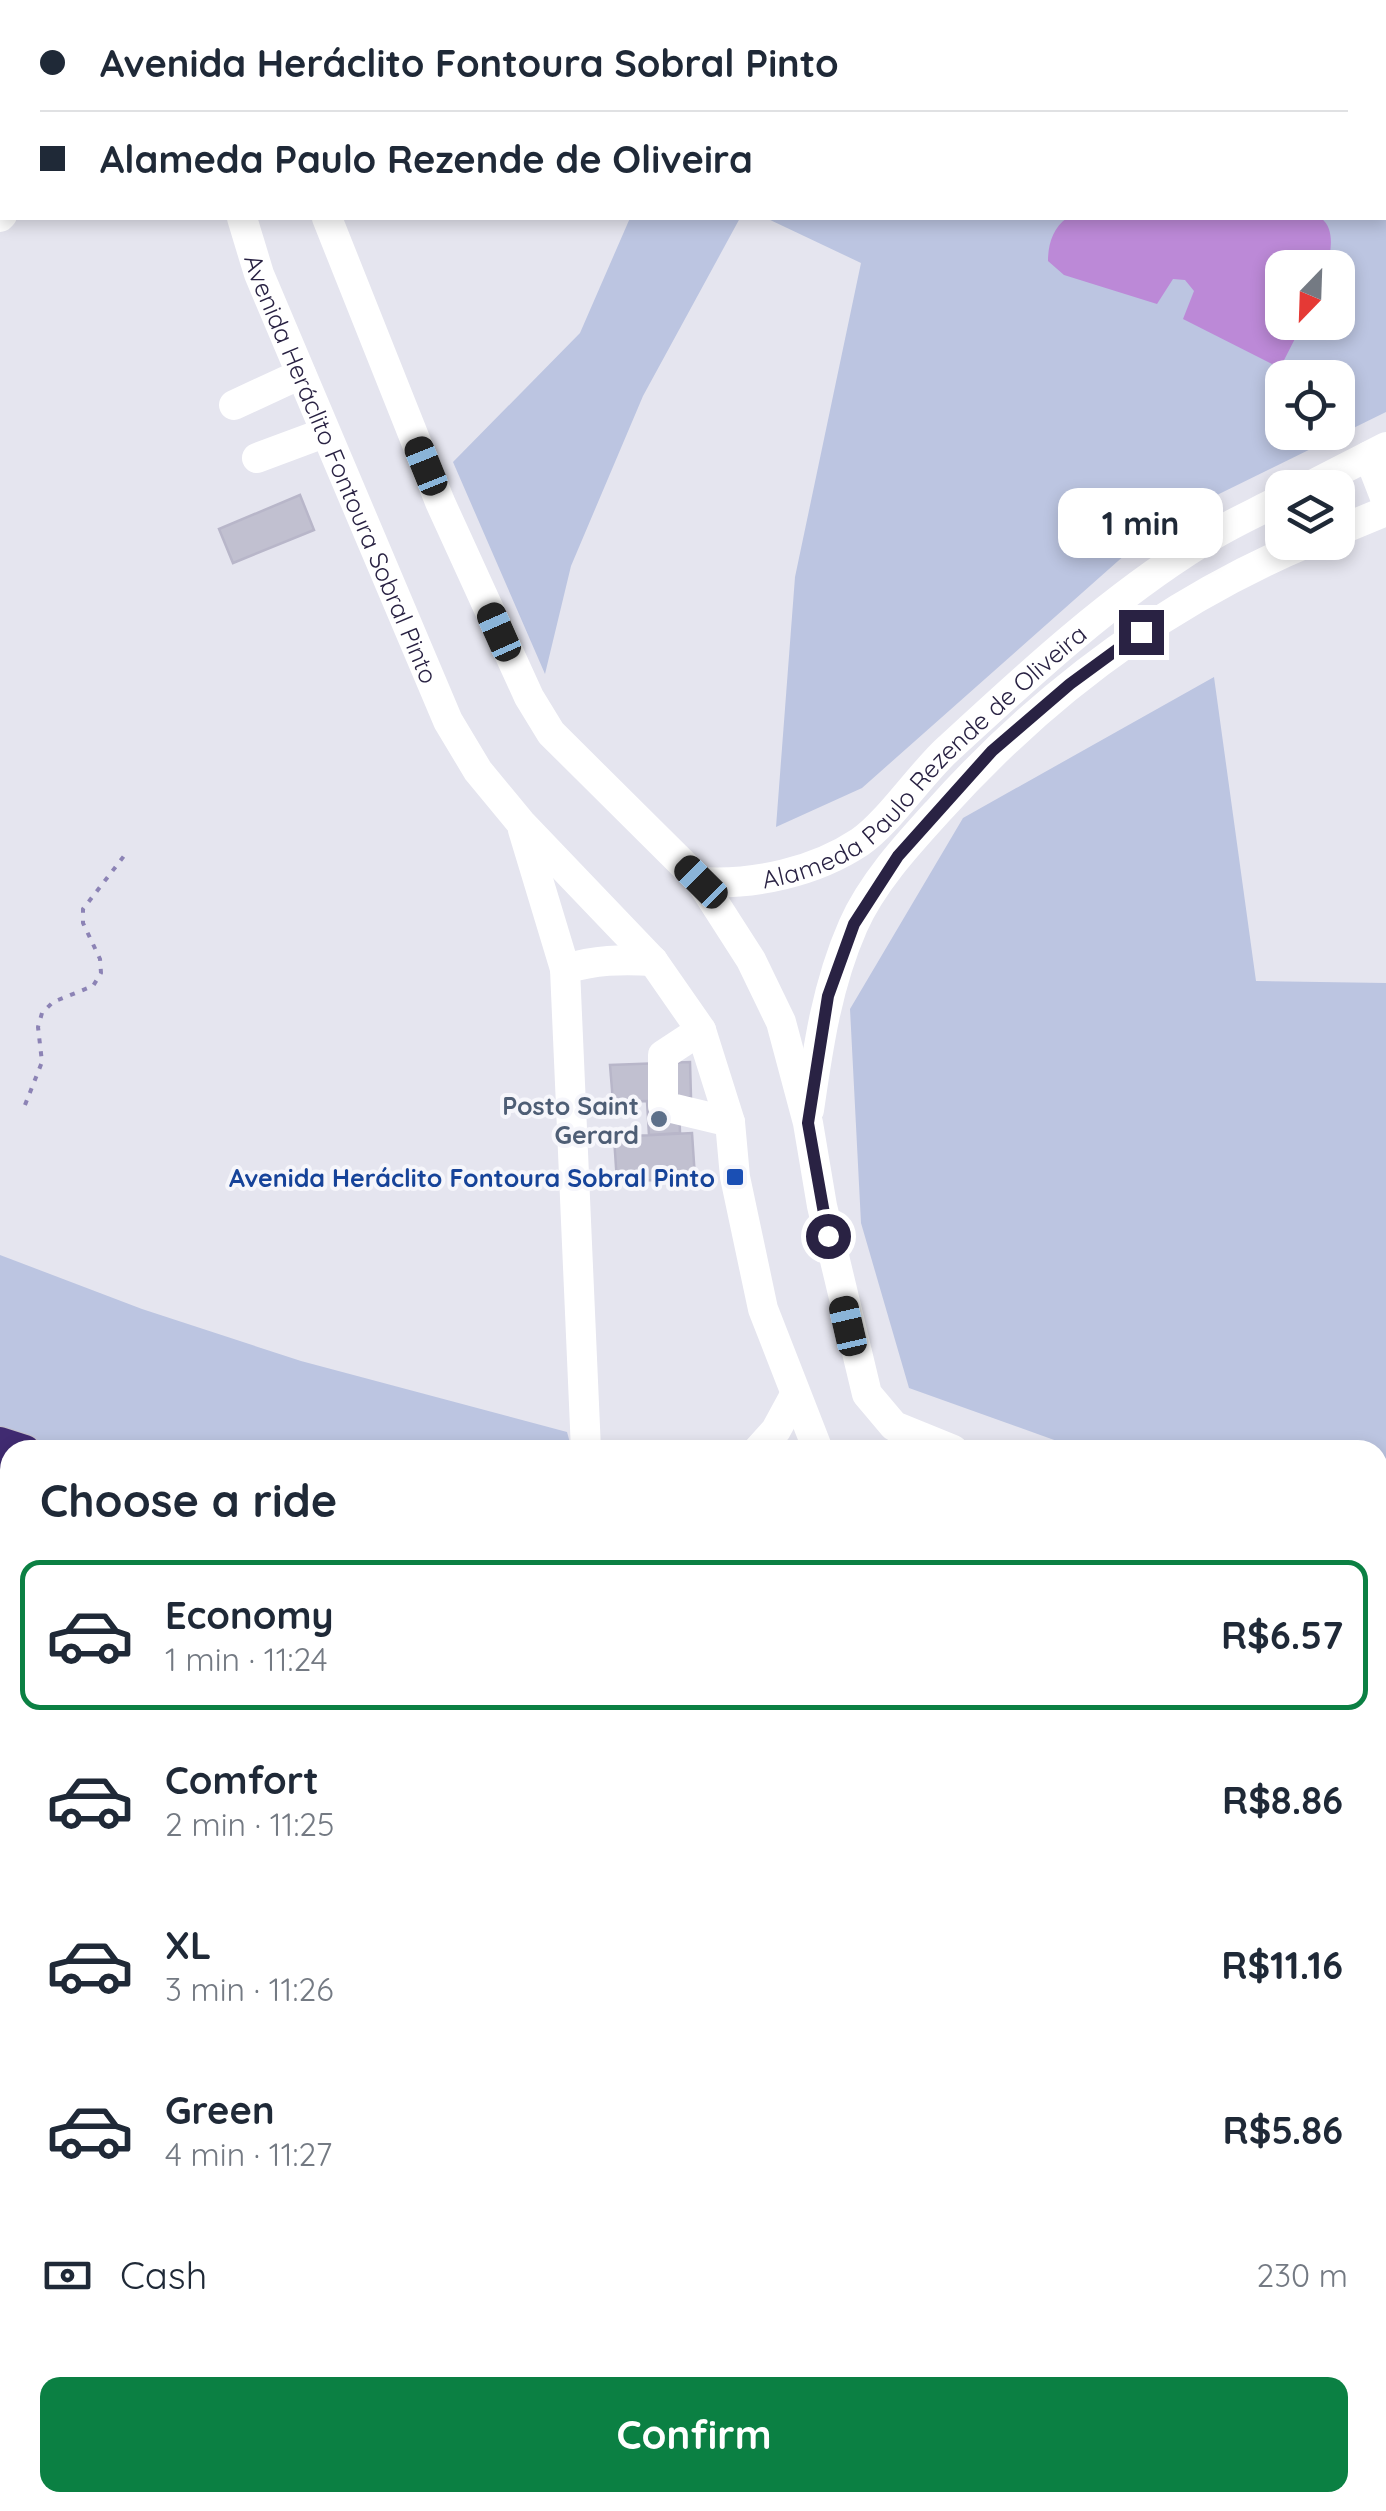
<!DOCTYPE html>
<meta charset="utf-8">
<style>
:root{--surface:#fff;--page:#f2f2f3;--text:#1f2937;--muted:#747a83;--line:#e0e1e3;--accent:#0b8043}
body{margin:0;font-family:Quicksand,sans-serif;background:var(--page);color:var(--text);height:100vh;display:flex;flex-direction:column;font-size:38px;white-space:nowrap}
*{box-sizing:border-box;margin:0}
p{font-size:32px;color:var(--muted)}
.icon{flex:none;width:55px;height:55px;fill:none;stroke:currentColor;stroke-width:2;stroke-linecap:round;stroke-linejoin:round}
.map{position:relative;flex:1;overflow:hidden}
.drawer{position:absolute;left:0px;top:1440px;width:1388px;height:1072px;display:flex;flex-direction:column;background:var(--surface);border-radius:30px 30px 0 0;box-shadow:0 5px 15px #0003}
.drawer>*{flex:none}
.hud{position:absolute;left:0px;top:0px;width:1388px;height:220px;box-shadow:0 5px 15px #0003;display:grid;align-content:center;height:220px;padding:0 40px;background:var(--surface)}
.needle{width:65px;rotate:203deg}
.buttons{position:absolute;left:1265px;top:250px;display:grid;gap:20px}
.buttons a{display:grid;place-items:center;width:90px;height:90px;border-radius:20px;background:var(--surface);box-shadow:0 5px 15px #0003;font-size:50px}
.end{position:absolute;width:45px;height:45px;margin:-22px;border:12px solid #292243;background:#fff;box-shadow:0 0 0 5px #fff}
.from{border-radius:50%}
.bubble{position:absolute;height:70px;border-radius:20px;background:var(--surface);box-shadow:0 5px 15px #0003;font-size:32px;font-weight:800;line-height:70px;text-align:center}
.car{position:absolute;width:30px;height:60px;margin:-30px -15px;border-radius:12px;box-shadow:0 0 8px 2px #0007;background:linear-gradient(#222 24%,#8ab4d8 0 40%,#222 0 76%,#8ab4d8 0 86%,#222 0)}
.hud b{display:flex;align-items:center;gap:35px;height:95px;font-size:38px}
.hud b+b{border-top:2px solid var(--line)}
.hud i{width:25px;height:25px;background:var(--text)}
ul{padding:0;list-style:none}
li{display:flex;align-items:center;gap:30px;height:150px;margin:0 20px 15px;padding:0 20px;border:5px solid transparent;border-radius:20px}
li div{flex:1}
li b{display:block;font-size:38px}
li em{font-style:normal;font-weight:800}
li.active{border-color:var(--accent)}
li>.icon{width:90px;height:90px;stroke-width:1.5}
h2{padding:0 40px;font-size:45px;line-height:120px}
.pay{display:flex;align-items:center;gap:25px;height:110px;padding:0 40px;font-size:38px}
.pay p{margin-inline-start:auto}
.button{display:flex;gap:20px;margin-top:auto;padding:20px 40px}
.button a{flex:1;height:115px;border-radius:20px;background:var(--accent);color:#fff;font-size:40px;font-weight:800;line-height:115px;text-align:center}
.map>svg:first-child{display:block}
</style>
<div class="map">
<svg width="1386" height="2511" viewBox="0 0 1386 2511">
<rect width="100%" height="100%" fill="#e5e5ef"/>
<path fill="#bcc5e1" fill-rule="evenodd" d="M1060 0H1386V412L1162 522 862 788 776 827 795 577 861 263 766 218H1385V2H1058ZM1282 268H1338V322H1282ZM1282 378H1338V432H1282Z
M630 218H740L643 396 571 566 545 674 453 462 580 333Z
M1214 677 1256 981 1386 983V1666L1378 1663V1450H1082L909 1388 861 1223 850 1009 963 818Z
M0 1255 142 1309 301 1361 567 1432 572 1450H55L0 1434Z
M1378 2484 1386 2493V2511H1332L1327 2503 1378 2502Z
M1194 2503H1251L1254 2511H1197Z"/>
<path fill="#bc89d7" d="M1067 218H1321C1336 230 1330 251 1328 267L1282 268V322L1303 323 1280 368 1183 319 1194 291 1185 280 1173 279 1157 304 1064 275 1048 261C1048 244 1053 228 1067 218Z"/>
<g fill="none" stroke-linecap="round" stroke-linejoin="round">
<path stroke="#bc89d7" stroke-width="6" d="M1174 2502 1177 2511"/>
</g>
<path fill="#c1c0d0" stroke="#b8b6c9" stroke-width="2.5" d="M798 0H864L858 2Z
M300 495 314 530 233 563 219 529Z
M690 1062 691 1097 679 1098 680 1133 649 1135 647 1101 613 1102 610 1065Z
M692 1133 695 1178 617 1182 614 1137Z
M1386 2189V2231L1378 2240V2197Z
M1386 2349V2388L1378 2380V2358Z"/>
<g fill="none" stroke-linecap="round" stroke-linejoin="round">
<g stroke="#c3c1ca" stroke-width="32">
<path id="major" d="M1022 2502 1024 2511
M1290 2502 1295 2511"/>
</g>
<g stroke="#c3c1ca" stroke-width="32">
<path id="highway" d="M0 1442 25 1450
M0 1466 10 1470
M0 1515 10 1519
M0 1560 10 1564
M1378 1758 1386 1761
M1378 1801 1386 1802
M1378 1852 1386 1854
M1378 1895 1386 1896"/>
</g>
<path stroke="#8c83b5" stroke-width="4" stroke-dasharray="5 8" stroke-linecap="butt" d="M25 1105 42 1062 38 1027 42 1013 53 1002 93 986 101 973 100 959 83 923V909L124 856"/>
<g stroke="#fff" stroke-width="30">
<path d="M6 0V2"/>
<path d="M290 0V2"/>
<path d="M215 2V0"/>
<path d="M0 217 2 215"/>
<path id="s1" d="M242 218 259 274 448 721 478 771 521 823 653 961 701 1030 730 1122 735 1177 763 1309 818 1450"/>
<path d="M327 218 440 502 529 697 551 733 701 882 751 960 781 1022 808 1123 822 1206 867 1394 894 1426 953 1450"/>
<path d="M234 405 301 374"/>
<path d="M1369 456 1386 500"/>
<path d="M257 458 324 433"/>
<path d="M1306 488 1386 447"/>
<path d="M1338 531 1386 511"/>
<path d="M523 830 565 969 586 1450"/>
<path id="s2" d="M701 882C755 885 815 872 860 842 888 823 921 773 949 748 1028 675 1110 599 1202 542 1227 525 1256 513 1282 499"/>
<path d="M565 969C595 960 621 959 653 961"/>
<path d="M701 1030 663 1055V1106L730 1122"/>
<path d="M809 1110C818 1047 827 985 853 926 872 883 907 845 938 811 1043 694 1164 603 1309 542"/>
<path d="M758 1450 776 1430 795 1395"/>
<path d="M1378 1706 1386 1709"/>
<path d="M0 1927 10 1929"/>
<path d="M1378 2133 1386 2124"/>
<path d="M0 2200 10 2204"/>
<path d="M1378 2322 1386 2313"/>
<path d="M0 2475 10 2478"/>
<path d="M1378 2477 1386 2486"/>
<path d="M87 2502 113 2511"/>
<path d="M304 2502V2511"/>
<path d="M568 2511 571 2502"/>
</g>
<use href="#major" stroke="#7666a8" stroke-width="30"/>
<use href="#highway" stroke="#402b71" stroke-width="30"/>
</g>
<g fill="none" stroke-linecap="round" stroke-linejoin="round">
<path stroke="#292243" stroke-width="12" d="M828 1236 808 1123 828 996 854 924 898 856 992 751 1070 684 1141 632"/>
</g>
<circle fill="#5c6f8a" stroke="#f6f6fb" stroke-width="4" cx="659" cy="1119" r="10"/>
<rect fill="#1a4fb4" stroke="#f6f6fb" stroke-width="4" x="725" y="1167" width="20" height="20" rx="5"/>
<g text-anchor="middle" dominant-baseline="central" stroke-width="8" stroke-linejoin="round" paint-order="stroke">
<g font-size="25" fill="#292243" stroke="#f6f6fb">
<text stroke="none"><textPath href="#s1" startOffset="270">Avenida Heráclito Fontoura Sobral Pinto</textPath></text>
<text stroke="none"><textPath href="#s2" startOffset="268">Alameda Paulo Rezende de Oliveira</textPath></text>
</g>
<g font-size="25" font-weight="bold" fill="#4e5e75" stroke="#f6f6fb" text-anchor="end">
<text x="639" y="1105">Posto Saint<tspan x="639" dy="29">Gerard</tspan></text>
</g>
<g font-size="25" font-weight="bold" fill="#164399" stroke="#f6f6fb" text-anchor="end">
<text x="715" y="1177">Avenida Heráclito Fontoura Sobral Pinto</text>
</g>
</g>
</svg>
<div class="buttons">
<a><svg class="needle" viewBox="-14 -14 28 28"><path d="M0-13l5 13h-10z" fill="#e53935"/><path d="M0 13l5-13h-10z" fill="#747a83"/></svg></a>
<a><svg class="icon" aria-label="locate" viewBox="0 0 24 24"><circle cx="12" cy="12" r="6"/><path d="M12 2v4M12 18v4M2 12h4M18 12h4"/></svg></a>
<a><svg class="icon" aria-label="layers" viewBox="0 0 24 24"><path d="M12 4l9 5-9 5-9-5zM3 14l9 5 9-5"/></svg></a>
</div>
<i class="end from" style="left:828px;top:1236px"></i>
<i class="end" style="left:1141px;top:632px"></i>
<div class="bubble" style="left:1058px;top:488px;width:165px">1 min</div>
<i class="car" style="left:426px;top:466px;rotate:338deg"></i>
<i class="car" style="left:499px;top:632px;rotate:336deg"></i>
<i class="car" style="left:701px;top:882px;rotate:315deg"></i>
<i class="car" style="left:848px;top:1326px;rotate:347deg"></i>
<div class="hud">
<b><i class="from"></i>Avenida Heráclito Fontoura Sobral Pinto</b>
<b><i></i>Alameda Paulo Rezende de Oliveira</b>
</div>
<section class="drawer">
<h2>Choose a ride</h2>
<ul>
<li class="active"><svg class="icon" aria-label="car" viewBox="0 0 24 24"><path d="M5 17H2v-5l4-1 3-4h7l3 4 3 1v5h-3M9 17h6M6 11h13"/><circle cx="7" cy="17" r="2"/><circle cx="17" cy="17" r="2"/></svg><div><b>Economy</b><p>1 min · 11:24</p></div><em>R$6.57</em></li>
<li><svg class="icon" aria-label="car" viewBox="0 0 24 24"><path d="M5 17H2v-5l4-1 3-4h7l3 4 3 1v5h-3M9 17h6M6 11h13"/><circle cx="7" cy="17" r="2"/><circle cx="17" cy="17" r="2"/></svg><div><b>Comfort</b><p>2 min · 11:25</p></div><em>R$8.86</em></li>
<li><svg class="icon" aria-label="car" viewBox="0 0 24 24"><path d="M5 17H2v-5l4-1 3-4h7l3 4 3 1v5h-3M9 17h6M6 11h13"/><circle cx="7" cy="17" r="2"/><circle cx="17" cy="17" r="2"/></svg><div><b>XL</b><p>3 min · 11:26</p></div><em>R$11.16</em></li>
<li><svg class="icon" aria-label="car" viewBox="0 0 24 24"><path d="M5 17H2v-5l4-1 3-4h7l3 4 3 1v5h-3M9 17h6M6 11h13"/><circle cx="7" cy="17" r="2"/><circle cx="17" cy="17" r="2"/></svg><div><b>Green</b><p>4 min · 11:27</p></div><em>R$5.86</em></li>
</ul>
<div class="pay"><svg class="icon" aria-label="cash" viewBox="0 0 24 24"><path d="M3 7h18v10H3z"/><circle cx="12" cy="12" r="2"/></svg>Cash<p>230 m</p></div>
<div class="button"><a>Confirm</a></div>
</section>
</div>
